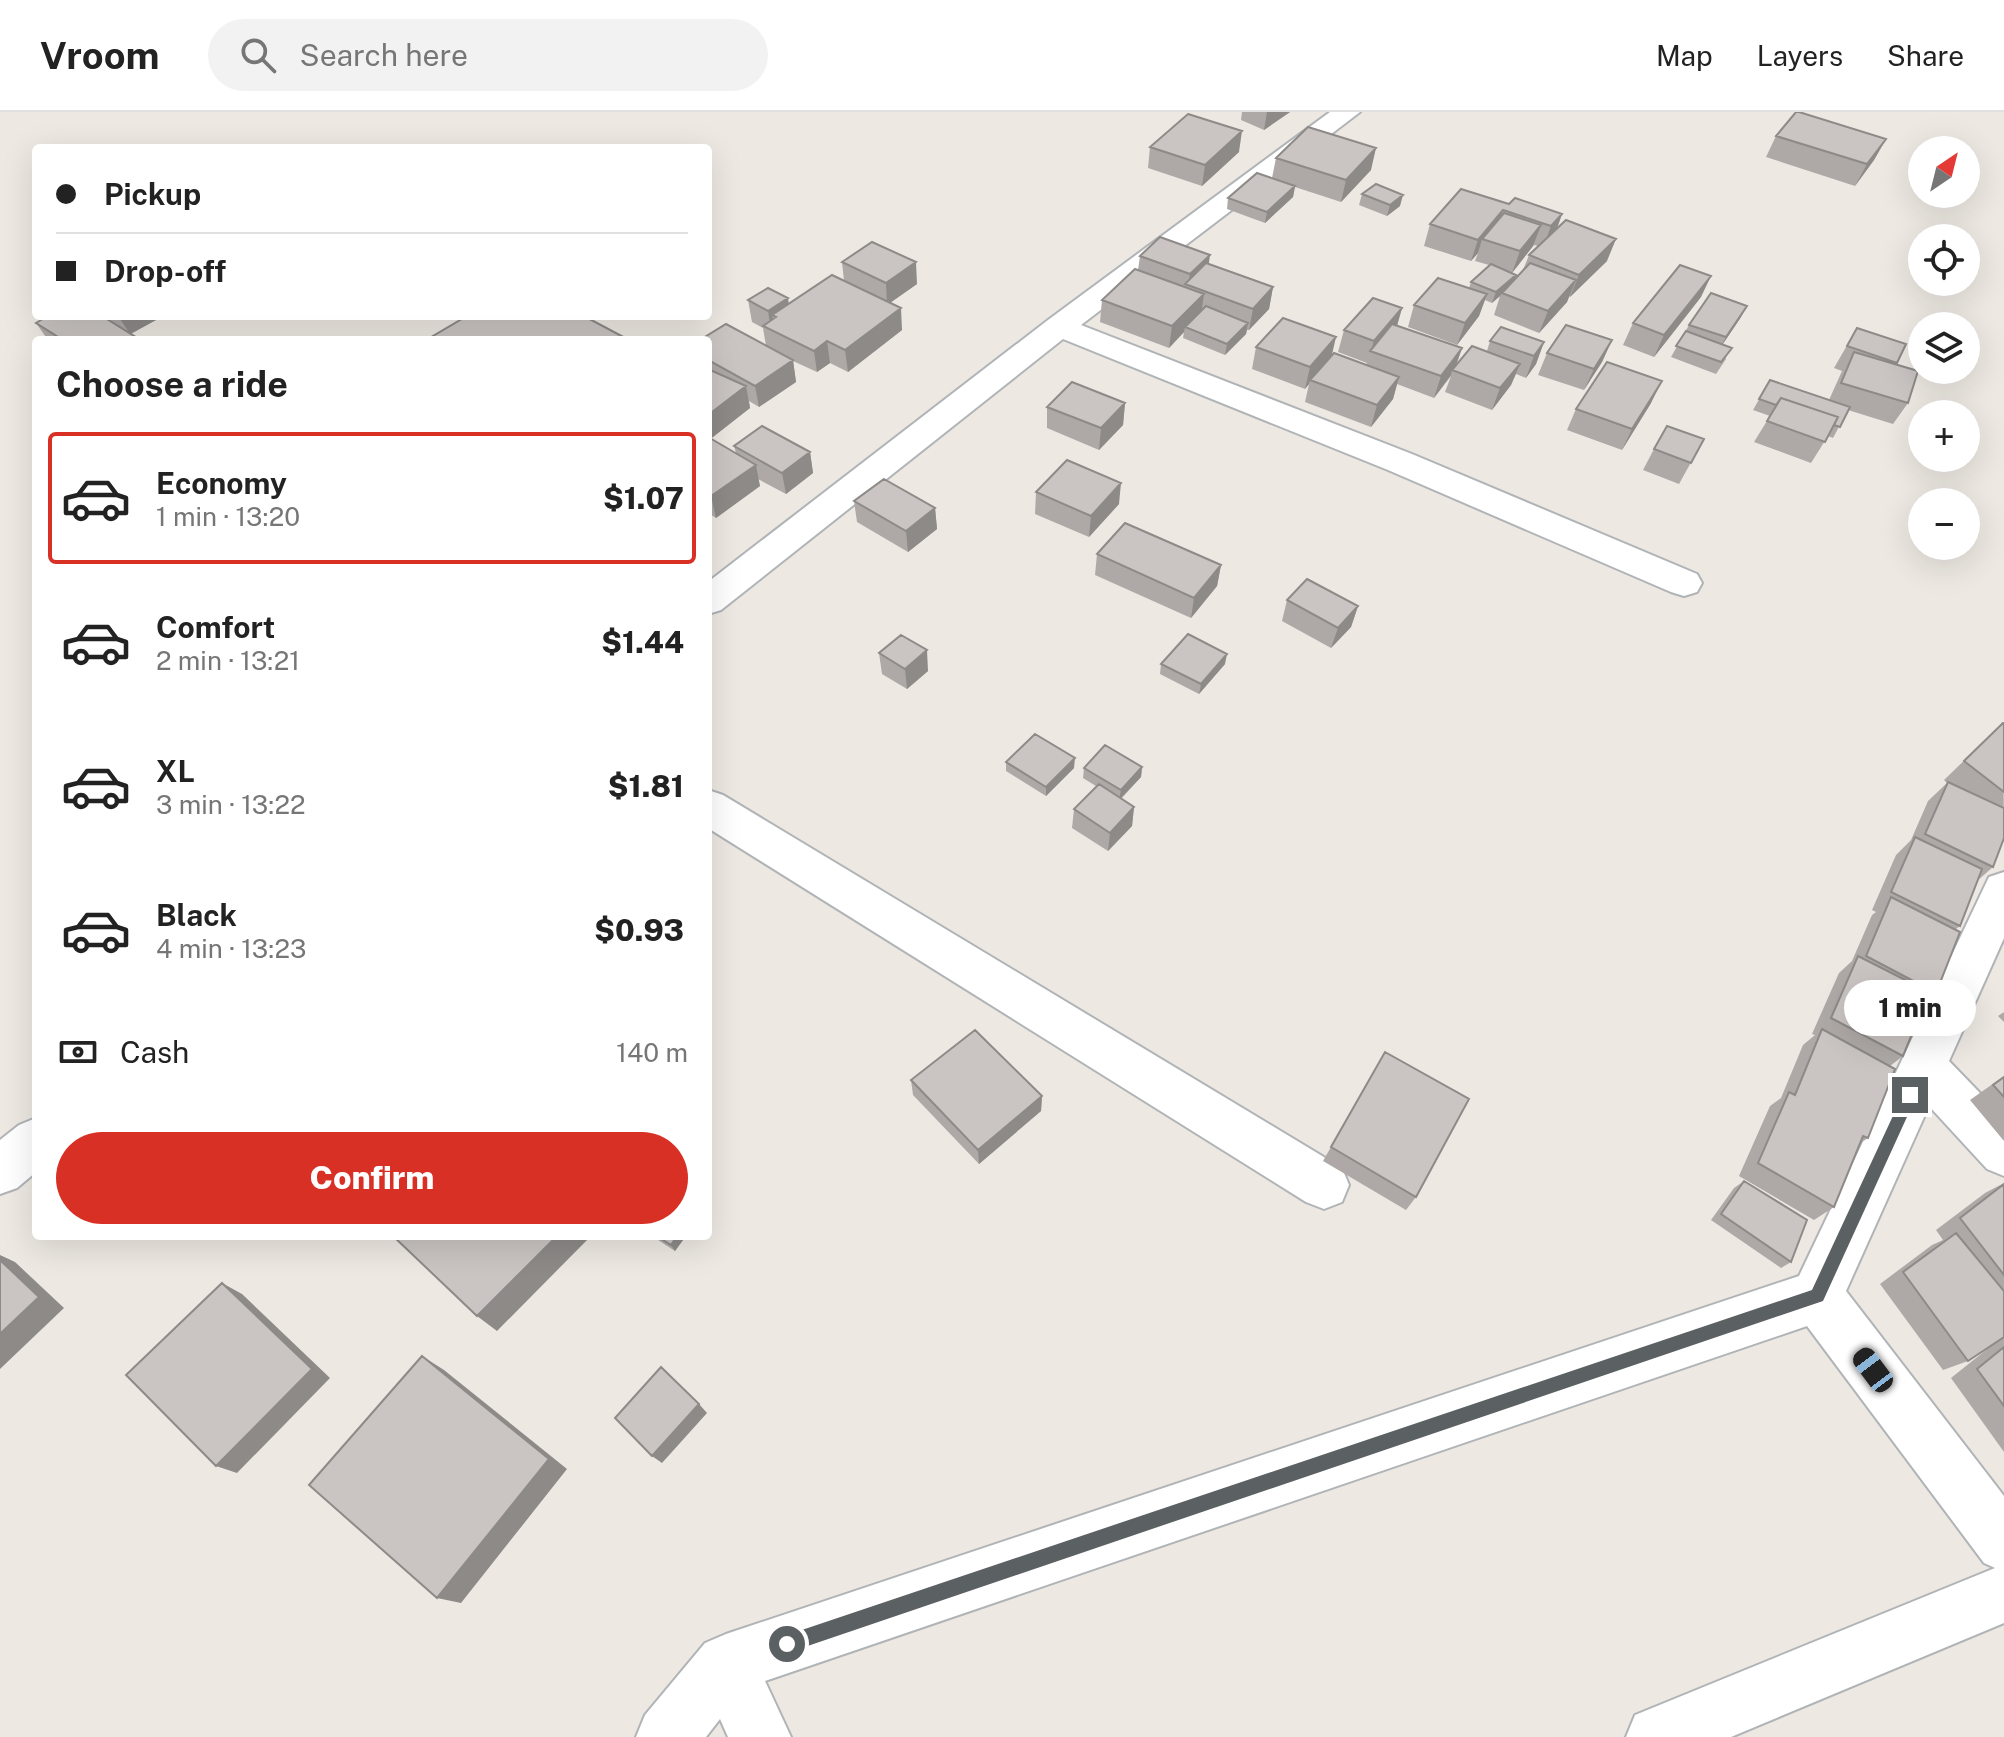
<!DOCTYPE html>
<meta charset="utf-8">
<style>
:root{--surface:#fff;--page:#f2f2f2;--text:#222;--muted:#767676;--line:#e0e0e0;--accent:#d93025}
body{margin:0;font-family:"Public Sans",sans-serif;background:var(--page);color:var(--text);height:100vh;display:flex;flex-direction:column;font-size:30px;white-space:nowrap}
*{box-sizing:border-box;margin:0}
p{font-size:26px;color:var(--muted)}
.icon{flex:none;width:44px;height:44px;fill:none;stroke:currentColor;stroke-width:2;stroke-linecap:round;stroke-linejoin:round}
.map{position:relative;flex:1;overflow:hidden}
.side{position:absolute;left:32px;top:224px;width:680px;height:904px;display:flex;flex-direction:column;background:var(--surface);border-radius:8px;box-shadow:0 8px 32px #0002}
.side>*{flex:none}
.banner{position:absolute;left:32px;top:32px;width:680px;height:176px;border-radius:8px;box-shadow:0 8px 32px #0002;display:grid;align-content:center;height:176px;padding:0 24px;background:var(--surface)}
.needle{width:52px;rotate:35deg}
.controls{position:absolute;left:1908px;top:24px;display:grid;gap:16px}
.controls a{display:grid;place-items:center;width:72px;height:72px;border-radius:50%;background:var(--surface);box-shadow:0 8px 32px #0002;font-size:40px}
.end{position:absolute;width:36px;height:36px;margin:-18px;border:10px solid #5b6062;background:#fff;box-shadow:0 0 0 4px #fff}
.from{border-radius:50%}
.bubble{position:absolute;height:56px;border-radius:28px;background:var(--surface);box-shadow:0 8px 32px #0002;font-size:26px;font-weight:800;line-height:56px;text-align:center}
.car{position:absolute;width:24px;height:48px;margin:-24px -12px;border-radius:10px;box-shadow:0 0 6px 2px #0007;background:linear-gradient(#222 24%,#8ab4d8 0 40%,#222 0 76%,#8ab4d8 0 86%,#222 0)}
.banner b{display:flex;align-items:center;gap:28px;height:76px;font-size:30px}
.banner b+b{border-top:2px solid var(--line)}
.banner i{width:20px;height:20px;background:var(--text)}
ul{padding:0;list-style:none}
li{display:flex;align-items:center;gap:24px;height:132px;margin:0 16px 12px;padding:0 8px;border:4px solid transparent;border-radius:8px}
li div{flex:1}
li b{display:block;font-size:30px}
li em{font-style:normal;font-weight:800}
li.on{border-color:var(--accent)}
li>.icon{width:72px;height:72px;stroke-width:1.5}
h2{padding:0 24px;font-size:36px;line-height:96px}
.pay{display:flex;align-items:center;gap:20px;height:88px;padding:0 24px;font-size:30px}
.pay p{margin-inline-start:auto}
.cta{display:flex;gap:16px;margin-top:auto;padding:16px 24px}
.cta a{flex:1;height:92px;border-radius:48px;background:var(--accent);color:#fff;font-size:32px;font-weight:800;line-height:92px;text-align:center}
header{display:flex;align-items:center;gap:48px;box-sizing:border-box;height:112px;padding:0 40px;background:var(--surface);border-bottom:2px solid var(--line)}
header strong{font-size:38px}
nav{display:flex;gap:44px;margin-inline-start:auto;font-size:28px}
.search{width:560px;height:72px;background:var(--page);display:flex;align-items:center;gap:20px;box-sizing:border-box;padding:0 28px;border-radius:44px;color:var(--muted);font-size:30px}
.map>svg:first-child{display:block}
</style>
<header>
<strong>Vroom</strong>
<div class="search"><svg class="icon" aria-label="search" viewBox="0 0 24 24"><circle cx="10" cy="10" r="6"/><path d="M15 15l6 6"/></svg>Search here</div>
<nav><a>Map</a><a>Layers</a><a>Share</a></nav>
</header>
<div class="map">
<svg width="2004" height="1625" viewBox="0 0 2004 1625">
<rect width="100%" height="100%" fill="#ede8e2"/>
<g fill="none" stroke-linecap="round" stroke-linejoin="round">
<g stroke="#b0b4b7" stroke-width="4">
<path id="minor" d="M1330 0H1360L1081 213 1412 342 1697 462 1702 471 1697 480 1684 484 1671 480 1388 358 1063 227 721 498 708 502V470L1048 208Z
M708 678 723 683 1342 1056 1349 1073 1342 1090 1324 1097 1306 1090 708 716Z
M2004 760V826L1949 949 2004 1006V1064L1987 1057 1929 994 1846 1179 2004 1384V1511L1731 1625H1626L1635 1603 1995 1456 1984 1451 1807 1214 765 1569 791 1625H728L720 1607 706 1625H636L645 1603 705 1531 726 1522 1799 1164 1989 765Z
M36 1006V1060L17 1076 0 1082V1028L19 1013Z"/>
</g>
<use href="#minor" fill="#fff" fill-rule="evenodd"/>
</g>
<path fill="#aea9a7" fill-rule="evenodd" d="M1242 0H1290L1264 18 1241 8Z
M1776 24 1886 27 1874 48 1855 74 1766 45Z
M1150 35 1239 40 1202 74 1148 56Z
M1276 46 1371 58 1341 90 1295 75 1293 85 1265 111 1227 97 1228 86 1272 66Z
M1362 82 1400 94 1387 104 1359 93Z
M1509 92 1562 102 1557 117 1607 149 1570 185 1569 184 1567 190 1539 221 1494 203 1500 184 1492 191 1485 188 1479 204 1457 233 1408 215 1414 193 1469 176 1471 170 1489 153 1475 149 1478 141 1471 149 1424 134 1430 112ZM1534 133 1538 134 1529 143 1523 158 1515 167 1512 161Z
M1140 144 1209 152 1273 175 1269 197 1249 218H1247L1246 222 1225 243 1183 226 1184 220 1169 236 1100 210 1102 188 1138 158Z
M842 150 917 172 890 191 902 218 848 260 830 251 817 260 793 249 796 270 759 295 749 289 750 296 711 326 736 341 734 334 810 340 813 361 786 382 758 367 760 374 716 406 708 401V228L766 234 763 216 752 210 748 188 789 192 844 169Z
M1701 185 1654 245 1623 233 1633 211Z
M1402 196 1397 214 1462 236 1456 254 1487 239 1490 229 1544 230 1536 252 1526 266 1516 262 1511 273 1492 298 1445 280 1451 264 1434 286 1397 272 1393 287 1371 315 1305 290 1309 272 1305 277 1252 257 1256 235 1331 244 1366 253 1367 251 1338 240 1344 218Z
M48 204H154L156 208 131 222 137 228H48L36 211Z
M1741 205 1723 232 1726 247 1716 262 1671 245 1689 213Z
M1857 216 1906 232 1896 253 1908 291 1893 312 1848 298 1833 326 1828 324 1811 351 1754 330 1770 304 1753 298 1770 268 1829 288 1842 259 1834 256Z
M1612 228 1602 250 1584 278 1538 263 1547 241Z
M1125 291 1123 313 1099 338 1047 316V295Z
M1651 291 1622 338 1567 318 1576 297Z
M1704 327 1679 372 1643 358 1654 337Z
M1036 380 1119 392 1089 425 1035 402Z
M854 389 935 396 937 417 908 440 857 410Z
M1097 442 1221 453 1217 474 1191 506 1095 463Z
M1287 488 1358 494 1351 515 1331 536 1282 509Z
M879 541 928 559 907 577 882 562Z
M1161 552H1225L1199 582 1160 562Z
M2003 611 2004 726 1993 755 1977 769 1960 814 1956 817 1936 881 1925 890 1903 944 1890 954 1868 1026 1859 1032 1834 1095 1814 1108 1739 1064 1770 994 1781 986 1803 933 1815 923 1812 922 1839 861 1852 849 1872 803 1876 800 1872 798 1896 743 1911 728 1928 689 1947 671 1944 668Z
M1006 650 1074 656 1046 684 1006 659Z
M1142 655 1141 665 1121 687 1134 695 1132 714 1108 739 1072 716 1074 697 1096 674 1083 666 1084 656Z
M2004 900V910L1998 904Z
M1385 940 1416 1085 1406 1098 1323 1049Z
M2004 964V1029L1970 988Z
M911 968 1042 984 1041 999 979 1052 913 983Z
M1744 1069 1791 1150 1781 1156 1711 1108 1734 1076Z
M2004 1071V1340L1951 1266 1996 1230 1968 1249 1943 1258 1880 1172 1932 1133 1943 1128 1936 1118 1985 1081Z
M652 1124H686L675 1139Z"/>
<path fill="#8d8a88" d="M1267 0H1290L1264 18Z
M1242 19 1239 40 1202 74 1205 53Z
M1886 27 1874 48 1855 74 1867 52Z
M1376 36 1371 58 1341 90 1346 68Z
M1295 74 1293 85 1265 111 1267 100Z
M1403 83 1400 94 1387 104 1390 93Z
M1503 98 1496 119 1482 127 1478 141 1471 149 1478 128Z
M1562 102 1554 124 1543 136 1551 114Z
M1541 113 1533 134 1512 161 1520 139Z
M1616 127 1607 149 1570 185 1579 163Z
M1210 143 1207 165 1188 173 1190 162Z
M916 150 917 172 887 193 886 171Z
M1516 163 1512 174 1502 181 1500 184 1492 191 1496 180Z
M1711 164 1701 185 1654 245 1664 223Z
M1576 168 1567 190 1539 221 1548 199Z
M1273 175 1269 197 1249 218 1253 197Z
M1204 182 1201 203 1185 215 1184 220 1169 236 1172 214Z
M1487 182 1479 204 1457 233 1465 211Z
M788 186 791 208 772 203 775 219 771 218 768 199Z
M1747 194 1741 205 1720 236 1726 225Z
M901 196 902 218 848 260 845 238Z
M1402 196 1396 217 1371 239 1374 229Z
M118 204H154L156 208 130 222Z
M1248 211 1246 222 1225 243 1227 232Z
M1336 225 1331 247 1310 268 1309 272 1305 277 1310 255Z
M1612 228 1602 250 1584 278 1594 257Z
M827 229 830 251 817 260 814 239Z
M1544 230 1536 252 1526 266 1534 244Z
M1462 236 1454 259 1452 258 1451 263 1434 286 1441 264Z
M793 248 796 270 759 295 755 274Z
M1520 252 1511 273 1492 298 1500 276Z
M1399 265 1393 287 1371 315 1377 293Z
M1662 269 1651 291 1622 338 1632 317Z
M746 274 750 296 708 329V303Z
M1125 291 1123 313 1099 338 1101 316Z
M810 340 813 361 786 382 782 361Z
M756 353 760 374 716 406 711 384Z
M1121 371 1119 392 1089 425 1091 404Z
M935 396 937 417 908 440 906 419Z
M1221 453 1217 474 1191 506 1194 486Z
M1358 494 1351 515 1331 536 1338 516Z
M927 538 928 559 907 577 905 557Z
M1227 542 1225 552 1199 582 1201 572Z
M1075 646 1074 656 1046 684V675Z
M1142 655 1141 665 1119 688 1121 678Z
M1134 695 1132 714 1108 739 1110 721Z
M1042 984 1041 999 979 1052 978 1038Z
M557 1124H591L497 1219 477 1204Z
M677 1124H686L675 1139 671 1133Z
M0 1143 15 1150 64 1196 0 1257Z
M222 1171 242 1182 330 1266 237 1361 216 1354Z
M422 1244 444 1258 567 1357 461 1491 437 1486Z
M699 1292 707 1301 662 1351 652 1344Z"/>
<path fill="#cac5c2" stroke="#8d8a88" stroke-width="2" d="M1796 0H1799L1886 27 1867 52 1776 24Z
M1188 2 1242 19 1205 53 1150 35Z
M1308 15 1376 36 1346 68 1276 46Z
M1257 61 1295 74 1267 100 1228 86Z
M1376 72 1403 83 1390 93 1362 82Z
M1461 77 1509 92 1515 86 1562 102 1551 114 1503 98 1478 128 1430 112Z
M1504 101 1541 113 1520 139 1482 127Z
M1566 108 1616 127 1579 163 1529 143Z
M1160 125 1210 143 1190 162 1140 144Z
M872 130 916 150 886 171 842 150Z
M1206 151 1273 175 1253 197 1185 172Z
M1530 151 1576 168 1548 199 1502 181Z
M1491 152 1516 163 1496 180 1471 170Z
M1680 153 1711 164 1664 223 1633 211Z
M1135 157 1204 182 1172 214 1102 188Z
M832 163 901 196 845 238 827 229 814 239 763 214 776 205 772 203Z
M1438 166 1487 182 1465 211 1414 193Z
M768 176 788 186 768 199 748 188Z
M1711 181 1747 194 1726 225 1689 213Z
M1373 186 1402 196 1374 229 1344 218Z
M1206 194 1248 211 1227 232 1185 215Z
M48 204H102L134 224 126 228H63L36 211Z
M467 204H584L629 228H430L428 227Z
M1283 206 1336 225 1310 255 1256 235Z
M726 212 793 248 755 274 708 248V228H700Z
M1392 212 1462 236 1441 264 1370 239Z
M1566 213 1612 228 1594 257 1547 241Z
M1501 215 1544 230 1534 244 1490 229Z
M1857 216 1906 232 1897 251 1847 234Z
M1686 219 1732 236 1721 250 1676 234Z
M1472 234 1520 252 1500 276 1452 258Z
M1854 240 1918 259 1908 291 1841 271Z
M1334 241 1399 265 1377 293 1310 268Z
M1607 250 1662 269 1632 317 1576 297Z
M708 257 746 274 708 303Z
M1770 268 1850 295 1840 315 1834 313 1838 305 1781 286 1776 293 1759 287Z
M1072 270 1125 291 1101 316 1047 295Z
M1781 286 1838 305 1825 330 1767 309Z
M762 314 810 340 782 361 734 334Z
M1667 314 1704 327 1691 351 1654 337Z
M708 325 756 353 711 384 708 383Z
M1067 348 1121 371 1091 404 1036 380Z
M884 367 935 396 906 419 854 389Z
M1125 411 1221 453 1194 486 1097 442Z
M1307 467 1358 494 1338 516 1287 488Z
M1188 522 1227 542 1201 572 1161 552Z
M901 523 927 538 905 557 879 541Z
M2003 611H2004V680L1964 649Z
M1035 622 1075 646 1046 675 1006 650Z
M1105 633 1142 655 1121 678 1084 656Z
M1948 670 2004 696V726L1993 755 1925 722Z
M1099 672 1134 695 1110 721 1074 697Z
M1915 725 1982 757 1960 814 1891 780Z
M1891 785 1960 820 1936 881 1866 844Z
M1858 844 1929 880 1903 944 1831 906Z
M1822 917 1895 957 1868 1026 1863 1024 1834 1095 1758 1051 1789 980 1795 983Z
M975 918 1042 984 978 1038 911 968Z
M1385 940 1469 987 1416 1085 1331 1035Z
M2004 965V985L1993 973Z
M1744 1069 1807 1108 1791 1150 1721 1102Z
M2004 1072V1163L1960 1106Z
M1956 1121 2004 1179V1225L1968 1249 1903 1160Z
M393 1124H557L477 1204Z
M657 1124H677L671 1133Z
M0 1148 39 1185 0 1222Z
M222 1171 312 1257 216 1354 126 1263Z
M2004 1235V1294L1977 1257Z
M422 1244 549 1347 437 1486 309 1373Z
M661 1255 699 1292 652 1344 615 1306Z"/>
<path fill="#5b6062" d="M1910 976 1917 983 1823 1189 787 1541 781 1538 778 1532 781 1526 787 1523 1812 1178 1905 978Z"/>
</svg>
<div class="controls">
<a><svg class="needle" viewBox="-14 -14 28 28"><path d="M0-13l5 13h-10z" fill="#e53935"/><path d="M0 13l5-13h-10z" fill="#767676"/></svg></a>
<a><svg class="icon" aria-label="locate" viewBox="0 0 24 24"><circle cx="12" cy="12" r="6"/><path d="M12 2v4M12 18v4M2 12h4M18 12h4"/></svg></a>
<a><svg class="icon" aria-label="layers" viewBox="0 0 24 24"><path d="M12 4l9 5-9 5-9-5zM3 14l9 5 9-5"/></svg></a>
<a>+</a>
<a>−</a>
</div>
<i class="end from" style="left:787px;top:1532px"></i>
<i class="end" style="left:1910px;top:983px"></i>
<div class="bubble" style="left:1844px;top:868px;width:132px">1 min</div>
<i class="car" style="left:1873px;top:1258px;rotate:323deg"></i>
<div class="banner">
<b><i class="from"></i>Pickup</b>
<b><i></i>Drop-off</b>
</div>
<section class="side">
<h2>Choose a ride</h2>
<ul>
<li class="on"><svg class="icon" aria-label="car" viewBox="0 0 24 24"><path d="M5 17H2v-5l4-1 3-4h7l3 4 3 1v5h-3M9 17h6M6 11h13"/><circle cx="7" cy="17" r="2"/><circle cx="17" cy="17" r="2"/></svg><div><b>Economy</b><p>1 min · 13:20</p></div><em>$1.07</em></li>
<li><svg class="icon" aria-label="car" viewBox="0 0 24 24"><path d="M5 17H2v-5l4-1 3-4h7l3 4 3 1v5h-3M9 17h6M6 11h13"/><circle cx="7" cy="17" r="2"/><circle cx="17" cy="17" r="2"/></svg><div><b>Comfort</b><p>2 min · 13:21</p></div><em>$1.44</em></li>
<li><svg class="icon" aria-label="car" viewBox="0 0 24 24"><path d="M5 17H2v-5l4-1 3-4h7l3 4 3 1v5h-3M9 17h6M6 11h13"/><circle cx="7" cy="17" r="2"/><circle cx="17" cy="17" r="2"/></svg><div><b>XL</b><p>3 min · 13:22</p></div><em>$1.81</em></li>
<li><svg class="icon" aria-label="car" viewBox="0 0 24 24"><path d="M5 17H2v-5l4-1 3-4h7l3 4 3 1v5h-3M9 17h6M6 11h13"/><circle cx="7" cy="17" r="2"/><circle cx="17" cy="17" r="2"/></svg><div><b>Black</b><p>4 min · 13:23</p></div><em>$0.93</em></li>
</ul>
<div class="pay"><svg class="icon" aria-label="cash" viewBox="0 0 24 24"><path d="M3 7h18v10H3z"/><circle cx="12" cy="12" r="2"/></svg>Cash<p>140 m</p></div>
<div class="cta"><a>Confirm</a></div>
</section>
</div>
